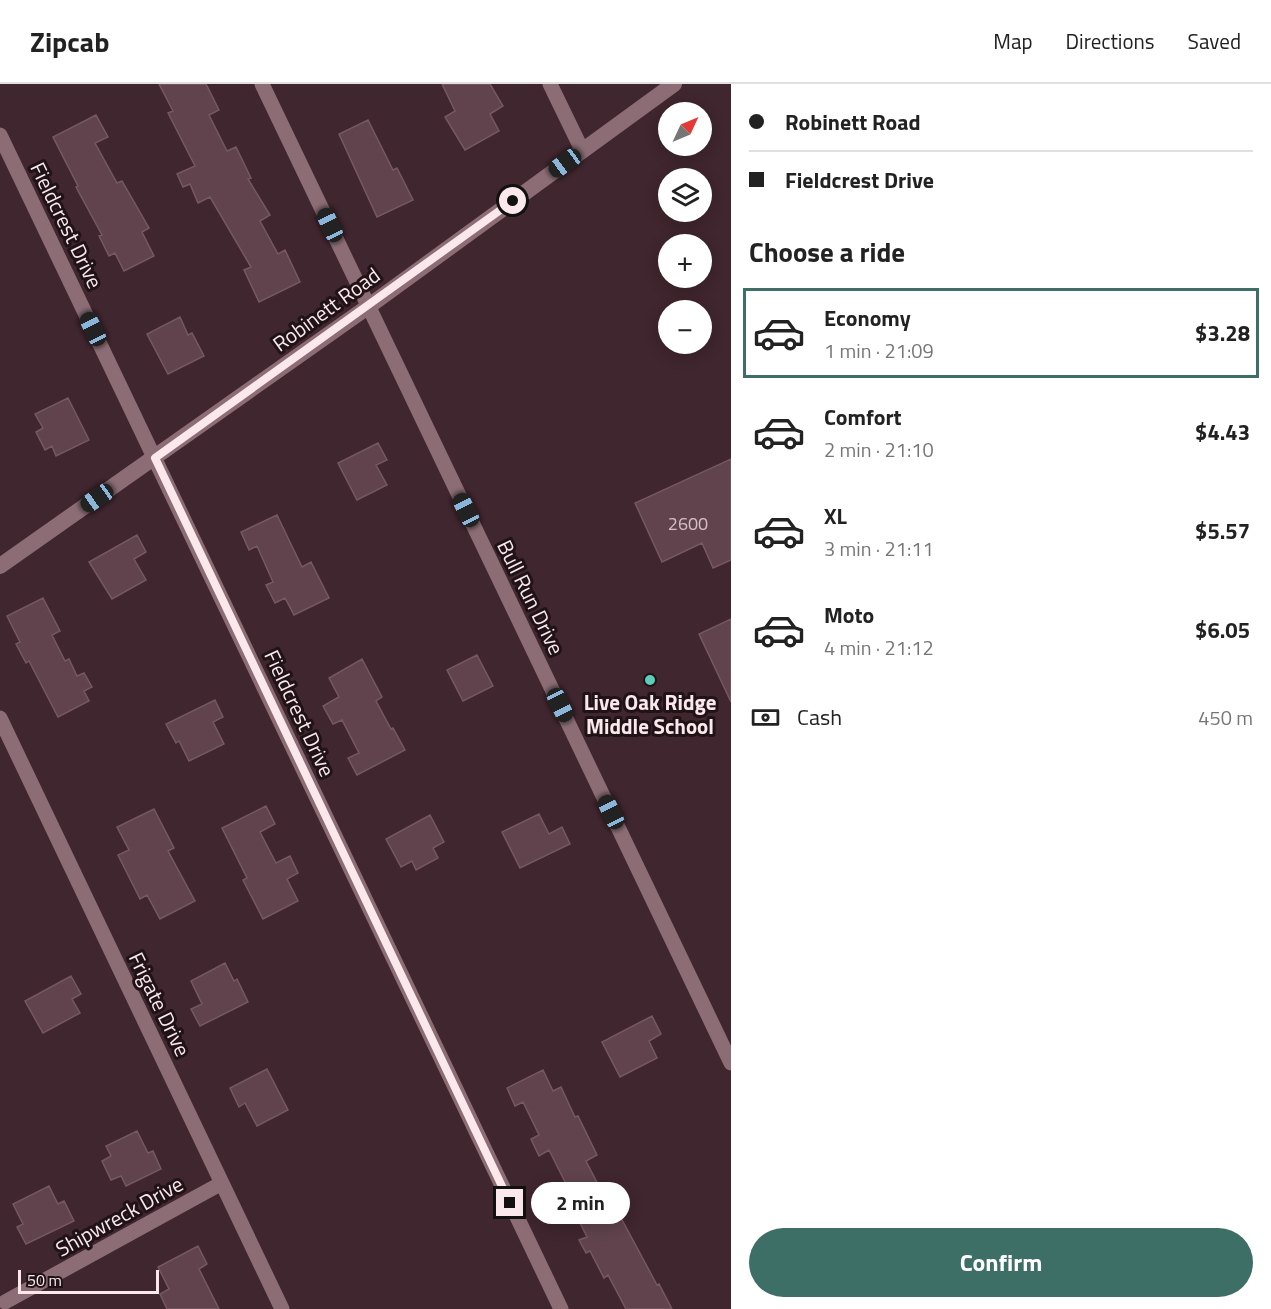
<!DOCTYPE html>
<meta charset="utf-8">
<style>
:root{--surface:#fff;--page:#f2f2f2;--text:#222;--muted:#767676;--line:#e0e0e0;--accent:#3d6f66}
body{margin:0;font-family:"Titillium Web",sans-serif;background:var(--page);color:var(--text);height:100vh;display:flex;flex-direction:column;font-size:22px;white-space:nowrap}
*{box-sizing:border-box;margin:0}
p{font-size:20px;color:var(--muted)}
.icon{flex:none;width:33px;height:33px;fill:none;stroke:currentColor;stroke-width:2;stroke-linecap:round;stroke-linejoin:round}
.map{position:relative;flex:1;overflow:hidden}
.side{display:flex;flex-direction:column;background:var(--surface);width:540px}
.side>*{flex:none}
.hud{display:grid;align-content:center;height:132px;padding:0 18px;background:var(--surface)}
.needle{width:39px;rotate:46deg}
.tools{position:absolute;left:658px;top:18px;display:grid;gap:12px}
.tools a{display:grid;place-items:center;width:54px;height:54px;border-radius:50%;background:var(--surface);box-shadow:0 3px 15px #0003;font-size:30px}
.scale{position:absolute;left:18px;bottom:15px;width:141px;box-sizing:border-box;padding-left:6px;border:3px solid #fae8ed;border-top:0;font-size:16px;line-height:21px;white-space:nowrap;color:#fae8ed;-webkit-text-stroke:4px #1f1317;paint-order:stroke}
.end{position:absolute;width:27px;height:27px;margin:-14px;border:8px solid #fae8ed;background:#111;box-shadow:0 0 0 3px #111}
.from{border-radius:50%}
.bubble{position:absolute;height:42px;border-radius:21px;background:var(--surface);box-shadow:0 3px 15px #0003;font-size:20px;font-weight:700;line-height:42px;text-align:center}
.car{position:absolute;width:18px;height:36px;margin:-18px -9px;border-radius:8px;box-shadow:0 0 4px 2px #0007;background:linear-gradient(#222 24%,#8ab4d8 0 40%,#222 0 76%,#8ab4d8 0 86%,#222 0)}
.hud b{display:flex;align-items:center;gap:21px;height:57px;font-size:22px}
.hud b+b{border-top:2px solid var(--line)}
.hud i{width:15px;height:15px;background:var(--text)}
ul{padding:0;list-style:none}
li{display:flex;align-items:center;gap:18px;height:90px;margin:0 12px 9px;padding:0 6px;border:3px solid transparent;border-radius:0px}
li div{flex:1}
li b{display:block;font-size:22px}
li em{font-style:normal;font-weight:700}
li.on{border-color:var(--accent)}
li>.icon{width:54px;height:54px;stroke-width:1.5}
h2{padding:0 18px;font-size:27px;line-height:72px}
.pay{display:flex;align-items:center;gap:15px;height:66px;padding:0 18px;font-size:22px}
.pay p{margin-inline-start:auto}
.button{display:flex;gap:12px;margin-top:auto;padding:12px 18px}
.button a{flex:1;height:69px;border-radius:36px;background:var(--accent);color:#fff;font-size:24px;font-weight:700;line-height:69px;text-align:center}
header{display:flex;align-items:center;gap:36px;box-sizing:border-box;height:84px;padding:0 30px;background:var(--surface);border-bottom:2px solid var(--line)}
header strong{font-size:28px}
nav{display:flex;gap:33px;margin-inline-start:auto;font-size:21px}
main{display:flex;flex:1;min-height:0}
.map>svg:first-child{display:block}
</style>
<header>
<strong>Zipcab</strong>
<nav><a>Map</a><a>Directions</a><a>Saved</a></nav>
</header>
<main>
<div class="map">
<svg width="731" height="1225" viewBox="0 0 731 1225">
<rect width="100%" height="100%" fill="#40262e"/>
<path fill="#60434c" stroke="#765861" stroke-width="1.5" d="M159 0H206L219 26 209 31 227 67 236 63 251 94 248 95 270 131 260 137 278 170 285 166 300 198 259 218 244 186 251 183 210 113 198 119 190 100 183 103 177 90 195 82 168 29 173 27Z
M442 0H490L503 22 490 30 499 47 465 66 445 33 455 27Z
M96 31 108 53 95 59 117 99 122 97 149 144 142 148 154 172 124 187 115 169 109 172 99 152 102 151 76 103 78 102 53 53Z
M368 36 393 86 397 84 413 116 377 133 339 50Z
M180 233 188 251 192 249 204 272 168 290 147 250Z
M68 314 89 356 56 372 52 362 45 366 36 348 43 344 35 330Z
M378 359 387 376 376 381 387 401 357 416 338 379Z
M731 375V476L713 484 702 459 662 478 635 419Z
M277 431 302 483 311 478 329 514 294 531 285 514 275 519 266 501 273 498 257 462 249 466 241 448Z
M137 451 146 468 134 475 146 496 112 515 89 478Z
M43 514 60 547 52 551 65 577 69 575 77 592 84 589 92 603 84 607 89 617 58 633 29 577 26 579 16 560 20 558 7 532Z
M731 535V618L699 550Z
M477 571 493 602 463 617 447 586Z
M362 575 382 613 376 617 391 645 393 644 405 666 357 691 348 674 359 669 342 636 333 640 323 622 339 613 329 594Z
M215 616 223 633 213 638 224 660 189 677 179 657 176 659 166 640Z
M266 722 275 740 260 748 276 779 290 772 298 789 287 795 298 817 263 835 243 796 247 794 222 744Z
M154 725 174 764 168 767 195 817 160 835 147 811 140 815 118 771 129 766 117 743Z
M539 730 549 750 562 743 570 760 520 784 502 748Z
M430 731 444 758 433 764 438 774 416 786 412 777 401 783 386 755Z
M225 879 234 897 237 895 248 918 200 942 191 925 202 920 191 897Z
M71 892 81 910 72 915 80 929 43 949 25 917Z
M652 932 661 950 649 957 657 974 620 993 602 958Z
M267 985 288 1026 257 1042 245 1019 239 1023 230 1004Z
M543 986 553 1007 561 1003 575 1033 578 1032 597 1071 586 1077 602 1108 606 1106 657 1201 659 1200 672 1225H626L608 1191 604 1194 590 1167 586 1169 579 1156 587 1153 570 1119 563 1123 554 1105 566 1100 549 1066 539 1072 531 1055 539 1051 523 1018 515 1022 507 1004Z
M137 1047 148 1069 153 1067 161 1085 126 1102 121 1092 111 1096 102 1077 111 1072 106 1062Z
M49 1102 58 1120 64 1117 74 1137 26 1160 17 1143 23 1140 13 1120Z
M198 1162 207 1180 199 1185 219 1225H167L160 1210 169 1205 158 1183Z"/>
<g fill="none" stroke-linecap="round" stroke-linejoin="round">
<path stroke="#8c6d76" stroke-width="15" d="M262 0 731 979
M550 0 582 66
M0 51 561 1225
M0 634 282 1225
M5 1218 222 1099"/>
<path stroke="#8c6d76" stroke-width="16" d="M0 482 369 222 674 0"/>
</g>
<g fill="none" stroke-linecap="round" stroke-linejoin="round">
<path stroke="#fae8ed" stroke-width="8" d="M510 1119 155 374 513 117"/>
</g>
<circle fill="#5dceb9" stroke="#1f1317" stroke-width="2" cx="650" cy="596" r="6"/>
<g text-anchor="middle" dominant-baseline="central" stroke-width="6" stroke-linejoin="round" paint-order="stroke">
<g font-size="18" fill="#d4bfc5">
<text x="688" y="439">2600</text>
</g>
<g font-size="21" fill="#fae8ed" stroke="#1f1317">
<text transform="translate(67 141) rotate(64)">Fieldcrest Drive</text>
<text transform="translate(326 225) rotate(-36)">Robinett Road</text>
<text transform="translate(531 513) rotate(64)">Bull Run Drive</text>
<text transform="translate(300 629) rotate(65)">Fieldcrest Drive</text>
<text transform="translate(160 920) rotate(64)">Frigate Drive</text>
<text transform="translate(119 1132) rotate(-29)">Shipwreck Drive</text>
</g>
<g font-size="21" font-weight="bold" fill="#fae8ed" stroke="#1f1317">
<text x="650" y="618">Live Oak Ridge<tspan x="650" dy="24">Middle School</tspan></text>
</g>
</g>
</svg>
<div class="tools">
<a><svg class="needle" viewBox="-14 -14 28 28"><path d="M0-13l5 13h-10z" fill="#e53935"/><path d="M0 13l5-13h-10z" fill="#767676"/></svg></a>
<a><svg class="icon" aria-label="layers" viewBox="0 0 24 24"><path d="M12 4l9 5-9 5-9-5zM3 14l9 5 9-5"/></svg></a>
<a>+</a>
<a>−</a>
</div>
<div class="scale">50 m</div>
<i class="end from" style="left:513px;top:117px"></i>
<i class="end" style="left:510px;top:1119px"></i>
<div class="bubble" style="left:531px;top:1098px;width:99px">2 min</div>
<i class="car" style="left:565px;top:79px;rotate:234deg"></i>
<i class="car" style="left:330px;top:141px;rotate:335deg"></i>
<i class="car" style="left:93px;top:245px;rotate:334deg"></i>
<i class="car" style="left:97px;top:414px;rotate:235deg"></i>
<i class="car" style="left:466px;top:426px;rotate:334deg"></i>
<i class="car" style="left:560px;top:621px;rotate:154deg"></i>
<i class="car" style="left:611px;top:728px;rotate:334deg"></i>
</div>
<section class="side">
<div class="hud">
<b><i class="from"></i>Robinett Road</b>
<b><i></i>Fieldcrest Drive</b>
</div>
<h2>Choose a ride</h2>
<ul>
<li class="on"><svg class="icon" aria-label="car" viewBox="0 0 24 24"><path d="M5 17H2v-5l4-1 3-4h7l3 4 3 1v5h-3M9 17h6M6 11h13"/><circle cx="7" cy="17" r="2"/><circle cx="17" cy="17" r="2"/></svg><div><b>Economy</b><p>1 min · 21:09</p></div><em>$3.28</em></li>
<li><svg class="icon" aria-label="car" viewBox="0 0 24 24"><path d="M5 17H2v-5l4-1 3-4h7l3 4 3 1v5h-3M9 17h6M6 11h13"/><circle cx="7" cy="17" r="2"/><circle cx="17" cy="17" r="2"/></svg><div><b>Comfort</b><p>2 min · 21:10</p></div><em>$4.43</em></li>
<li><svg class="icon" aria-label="car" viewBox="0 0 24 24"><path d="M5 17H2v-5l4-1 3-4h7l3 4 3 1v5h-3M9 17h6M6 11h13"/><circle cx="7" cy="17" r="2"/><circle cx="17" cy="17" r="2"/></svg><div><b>XL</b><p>3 min · 21:11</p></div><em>$5.57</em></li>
<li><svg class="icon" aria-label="car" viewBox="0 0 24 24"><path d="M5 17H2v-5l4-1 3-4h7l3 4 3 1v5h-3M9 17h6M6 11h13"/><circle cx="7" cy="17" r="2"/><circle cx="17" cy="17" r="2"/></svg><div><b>Moto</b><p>4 min · 21:12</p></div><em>$6.05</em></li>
</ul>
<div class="pay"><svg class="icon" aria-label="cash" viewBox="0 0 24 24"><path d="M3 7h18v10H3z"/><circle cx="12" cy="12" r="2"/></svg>Cash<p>450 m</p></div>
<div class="button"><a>Confirm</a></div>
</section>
</main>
